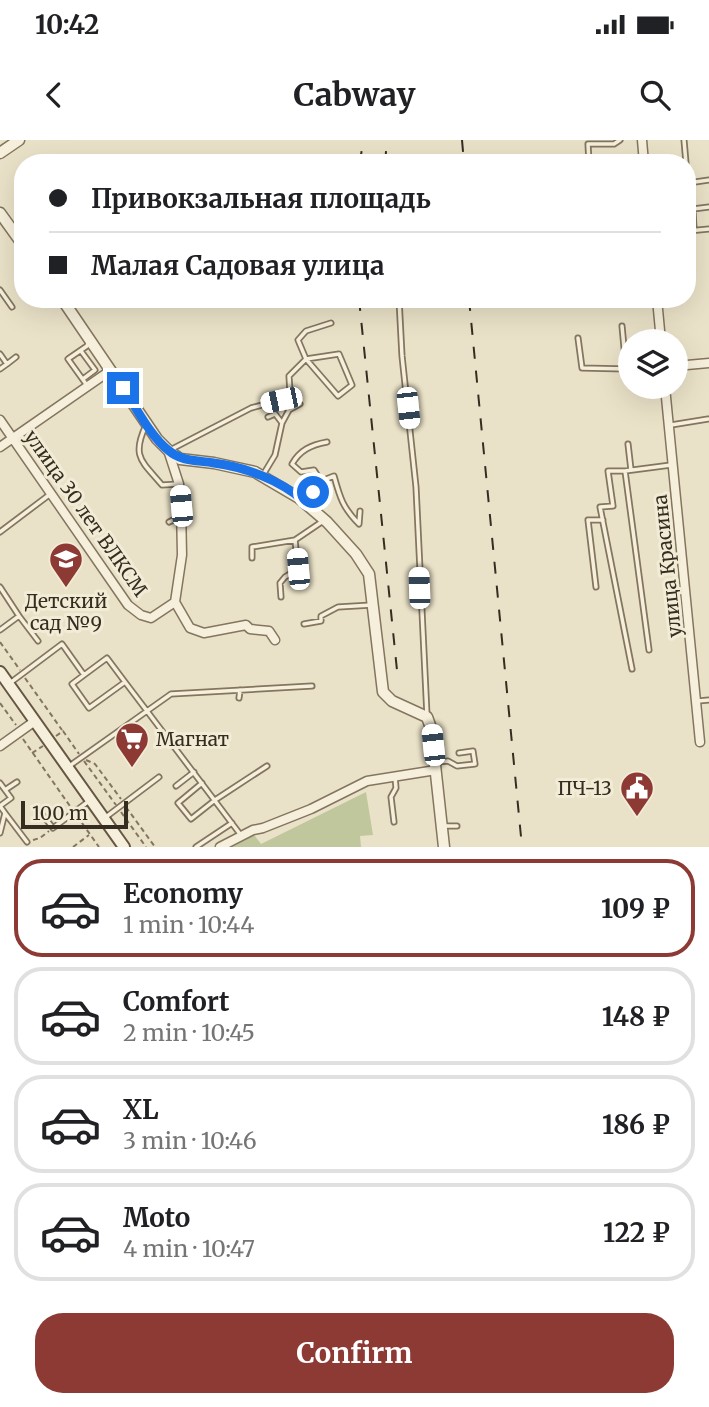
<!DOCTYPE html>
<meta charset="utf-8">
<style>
:root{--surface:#fff;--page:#f6f6f6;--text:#202124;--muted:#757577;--line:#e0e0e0;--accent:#8d3a35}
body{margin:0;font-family:Merriweather,serif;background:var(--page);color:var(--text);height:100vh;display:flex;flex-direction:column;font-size:26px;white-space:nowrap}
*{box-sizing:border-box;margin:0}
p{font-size:23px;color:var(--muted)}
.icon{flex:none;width:38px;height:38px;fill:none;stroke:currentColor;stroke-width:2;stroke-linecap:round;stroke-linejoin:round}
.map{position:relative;height:707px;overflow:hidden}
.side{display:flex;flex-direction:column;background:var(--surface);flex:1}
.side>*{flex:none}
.top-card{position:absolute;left:14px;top:14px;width:682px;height:154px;border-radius:28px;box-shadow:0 7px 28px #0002;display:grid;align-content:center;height:154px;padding:0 35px;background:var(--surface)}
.buttons{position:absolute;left:618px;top:189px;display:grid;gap:14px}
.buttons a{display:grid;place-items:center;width:70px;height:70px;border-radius:50%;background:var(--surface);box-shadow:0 7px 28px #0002;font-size:35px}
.scale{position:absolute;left:21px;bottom:18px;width:107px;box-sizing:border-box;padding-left:7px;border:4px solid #362d21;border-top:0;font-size:19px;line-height:24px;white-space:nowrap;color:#362d21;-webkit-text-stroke:5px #f2ecd7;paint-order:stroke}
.end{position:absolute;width:32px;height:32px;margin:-16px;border:9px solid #1a73e8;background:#fff;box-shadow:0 0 0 4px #fff}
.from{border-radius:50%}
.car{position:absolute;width:21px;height:42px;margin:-21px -10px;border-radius:9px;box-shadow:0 0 5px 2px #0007;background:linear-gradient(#fff 24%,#345 0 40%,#fff 0 76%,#345 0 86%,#fff 0)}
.top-card b{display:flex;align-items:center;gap:24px;height:66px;font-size:26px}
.top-card b+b{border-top:2px solid var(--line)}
.top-card i{width:18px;height:18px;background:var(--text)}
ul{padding:12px 0 0;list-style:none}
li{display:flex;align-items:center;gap:21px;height:98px;margin:0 14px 10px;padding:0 21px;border:4px solid var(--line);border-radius:28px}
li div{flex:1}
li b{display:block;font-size:26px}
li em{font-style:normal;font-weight:700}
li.on{border-color:var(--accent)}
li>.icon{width:63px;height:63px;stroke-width:1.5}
.action{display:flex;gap:14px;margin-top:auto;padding:14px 35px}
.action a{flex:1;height:80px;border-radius:28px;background:var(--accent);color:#fff;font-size:28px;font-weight:700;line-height:80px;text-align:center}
.status{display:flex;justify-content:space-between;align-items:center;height:49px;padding:0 35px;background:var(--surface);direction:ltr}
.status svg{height:19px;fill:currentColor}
header{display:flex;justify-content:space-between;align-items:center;height:91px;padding:0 35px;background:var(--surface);font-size:32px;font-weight:700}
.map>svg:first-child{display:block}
</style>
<div class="status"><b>10:42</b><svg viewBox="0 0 49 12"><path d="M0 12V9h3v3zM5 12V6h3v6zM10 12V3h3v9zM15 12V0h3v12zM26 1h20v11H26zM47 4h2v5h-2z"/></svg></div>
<header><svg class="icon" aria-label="back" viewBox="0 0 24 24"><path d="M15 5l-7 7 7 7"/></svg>Cabway<svg class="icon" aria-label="search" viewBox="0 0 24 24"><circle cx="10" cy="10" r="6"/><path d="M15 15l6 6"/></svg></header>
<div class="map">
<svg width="709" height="707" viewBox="0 0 709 707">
<rect width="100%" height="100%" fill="#eae2c8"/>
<path fill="#c0c79d" d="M366 652 373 695 360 696 361 707H229L252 692 261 704Z"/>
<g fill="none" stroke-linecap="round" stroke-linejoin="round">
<g stroke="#84755f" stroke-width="7">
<path id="service" d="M684 0 686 23
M589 23 588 4H614L620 0
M688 43 709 40
M694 90 693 69 709 67
M688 91 709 89
M0 150 12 167
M399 159 402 216 416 347 427 575
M622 186 626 229H630
M578 198 582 228 626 229
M81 211 95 230 83 239
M0 214 7 224 0 229
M339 214 352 245 338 256 306 219Z
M7 224 16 217
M86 244 68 219 87 206 89 201
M281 260 290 253 289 236 306 219 298 200 306 191 331 183
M267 263 282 283
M289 270 300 264
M268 277 275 274
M146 285C131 317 142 321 162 345L179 344
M671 285 708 279
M628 304 631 330
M170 310 251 268 281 260 289 270 282 283 275 315 263 335
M625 331H608L613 366 600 367 632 529
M321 341 334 336C340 358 343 368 359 384L360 371
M305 360 321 341 314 330 301 332 292 324C300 310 311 305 327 302
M169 382 179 377
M0 392 49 355
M252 418V407L295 400
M0 447 19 476 0 490
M596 447 588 380H603
M281 457 280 443 285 437 298 429 295 400 323 381
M19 476 38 501
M304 484 321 481V476L338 467 372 465
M649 510 625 331 671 325
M84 535 107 518 125 542
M10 543 62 504 84 535 72 544 89 568 125 542 147 571 68 627
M239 558 240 550
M698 561 709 560
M437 622 448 621 457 626 475 624 473 611 459 613
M0 643 11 658 0 666
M202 643 178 663 191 679 215 660 267 626
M176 646 194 632
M5 650 17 642
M0 666 5 673 0 693
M37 668 53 688 89 661
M5 673 27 702
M106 677 159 637
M394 682 391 657 396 648 395 637
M444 686H457
M240 694 147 571 171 554 312 546
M196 707 232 683"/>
</g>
<g stroke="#84755f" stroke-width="11">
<path id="minor" d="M642 0 644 23
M657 159 661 201
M676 226 709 223
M665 247 700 602
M0 280 128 465 141 475 151 478 175 462 182 415 181 366 179 344 168 310
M0 307 111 230
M175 462 190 488 204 493 246 485 250 489 269 491 275 500
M0 606 35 581
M220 707 253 690 263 688 311 669 367 641 436 630"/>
</g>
<g stroke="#84755f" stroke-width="13">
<path id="tertiary" d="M0 13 19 0
M0 73 23 105
M62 159 157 299 168 310 180 319 214 323 255 332 299 358 327 382 356 414 369 434 383 552 392 561 427 577 431 588 444 707"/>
</g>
<g stroke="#665642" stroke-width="14">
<path id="secondary" d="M0 532 124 707"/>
</g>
<path stroke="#84755f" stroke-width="2" stroke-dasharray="5 3.5" stroke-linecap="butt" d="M0 502 20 530
M25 538 62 590
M0 563 16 585
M56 596 63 591 79 614
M23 599 72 669
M32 613 43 606
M86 620 95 624 121 659
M84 621 116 665
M126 667 155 707
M121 672 146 707
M77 676 99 707
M33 700 40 698 49 691
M73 707 89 695"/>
<use href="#service" stroke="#f6efdb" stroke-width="3.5"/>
<use href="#minor" stroke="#f6efdb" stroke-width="8"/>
<use href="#tertiary" stroke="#f6efdb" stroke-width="10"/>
<use href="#secondary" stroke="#f6efdb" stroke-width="10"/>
<path stroke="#362d21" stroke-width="2" stroke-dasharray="12 12" stroke-linecap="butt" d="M462 0 464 23
M360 23 363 0
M385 23 387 0
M359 159 398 540
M469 159 522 707"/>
</g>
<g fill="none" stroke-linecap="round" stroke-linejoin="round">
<path stroke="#1a73e8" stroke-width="9" d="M123 248C136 267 150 296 168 310 182 322 197 320 214 323 245 327 280 340 304 361L313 352"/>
</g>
<defs>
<g id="school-pin" transform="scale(1.75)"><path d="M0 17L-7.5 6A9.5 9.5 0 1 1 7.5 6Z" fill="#8d3a35" stroke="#f2ecd7"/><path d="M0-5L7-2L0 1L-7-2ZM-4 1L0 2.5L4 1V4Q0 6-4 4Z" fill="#fff"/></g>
<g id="supermarket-pin" transform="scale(1.75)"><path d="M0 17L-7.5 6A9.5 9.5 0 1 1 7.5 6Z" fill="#8d3a35" stroke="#f2ecd7"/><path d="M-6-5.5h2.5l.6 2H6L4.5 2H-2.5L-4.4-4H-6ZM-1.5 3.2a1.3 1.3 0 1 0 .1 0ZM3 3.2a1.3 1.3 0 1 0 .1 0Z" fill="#fff"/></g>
<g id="civic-pin" transform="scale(1.75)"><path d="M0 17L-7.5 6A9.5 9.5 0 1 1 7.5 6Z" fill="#8d3a35" stroke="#f2ecd7"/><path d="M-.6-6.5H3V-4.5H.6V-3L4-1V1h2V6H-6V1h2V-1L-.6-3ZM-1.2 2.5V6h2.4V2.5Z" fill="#fff"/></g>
</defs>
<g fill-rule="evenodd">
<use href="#school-pin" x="66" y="419"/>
<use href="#supermarket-pin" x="132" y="599"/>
<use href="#civic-pin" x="637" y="648"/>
</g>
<g text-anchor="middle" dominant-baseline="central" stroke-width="6" stroke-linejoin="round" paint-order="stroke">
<g font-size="19" fill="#362d21" stroke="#f2ecd7">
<text transform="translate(86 373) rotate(55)">улица 30 лет ВЛКСМ</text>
<text transform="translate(667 426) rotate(-96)">улица Красина</text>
</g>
<g font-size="19" fill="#362d21" stroke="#f2ecd7">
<text x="66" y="461">Детский<tspan x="66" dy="22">сад №9</tspan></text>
<text x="156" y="599" text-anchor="start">Магнат</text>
<text x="612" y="648" text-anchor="end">ПЧ-13</text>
</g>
</g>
</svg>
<div class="buttons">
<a><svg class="icon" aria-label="layers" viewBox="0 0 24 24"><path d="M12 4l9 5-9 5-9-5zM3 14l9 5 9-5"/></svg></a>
</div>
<div class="scale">100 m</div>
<i class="end from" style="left:313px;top:352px"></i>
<i class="end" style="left:123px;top:248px"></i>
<i class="car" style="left:281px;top:260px;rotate:258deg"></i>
<i class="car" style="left:408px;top:268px;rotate:174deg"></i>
<i class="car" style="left:181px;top:366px;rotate:355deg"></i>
<i class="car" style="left:298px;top:429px;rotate:355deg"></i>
<i class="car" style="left:419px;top:448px;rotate:358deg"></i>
<i class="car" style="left:433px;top:605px;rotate:354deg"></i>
<div class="top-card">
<b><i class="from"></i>Привокзальная площадь</b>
<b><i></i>Малая Садовая улица</b>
</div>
</div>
<section class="side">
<ul>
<li class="on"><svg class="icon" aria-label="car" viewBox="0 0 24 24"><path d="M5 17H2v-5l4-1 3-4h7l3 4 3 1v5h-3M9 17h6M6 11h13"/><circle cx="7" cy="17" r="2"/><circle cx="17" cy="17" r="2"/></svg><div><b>Economy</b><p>1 min · 10:44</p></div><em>109 ₽</em></li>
<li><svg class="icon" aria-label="car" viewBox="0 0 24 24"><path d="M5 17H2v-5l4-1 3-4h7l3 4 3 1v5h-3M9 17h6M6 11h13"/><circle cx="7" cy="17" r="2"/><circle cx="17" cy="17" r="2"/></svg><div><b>Comfort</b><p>2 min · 10:45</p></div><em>148 ₽</em></li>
<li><svg class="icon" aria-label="car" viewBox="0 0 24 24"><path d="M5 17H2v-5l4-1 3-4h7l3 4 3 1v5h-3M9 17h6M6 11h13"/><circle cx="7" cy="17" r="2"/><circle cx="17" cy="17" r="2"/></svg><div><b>XL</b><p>3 min · 10:46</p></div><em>186 ₽</em></li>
<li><svg class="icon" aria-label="car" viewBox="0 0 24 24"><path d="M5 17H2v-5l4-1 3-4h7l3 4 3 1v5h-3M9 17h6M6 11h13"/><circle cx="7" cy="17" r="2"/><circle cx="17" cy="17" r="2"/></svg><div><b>Moto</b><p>4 min · 10:47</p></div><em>122 ₽</em></li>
</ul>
<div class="action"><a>Confirm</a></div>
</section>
